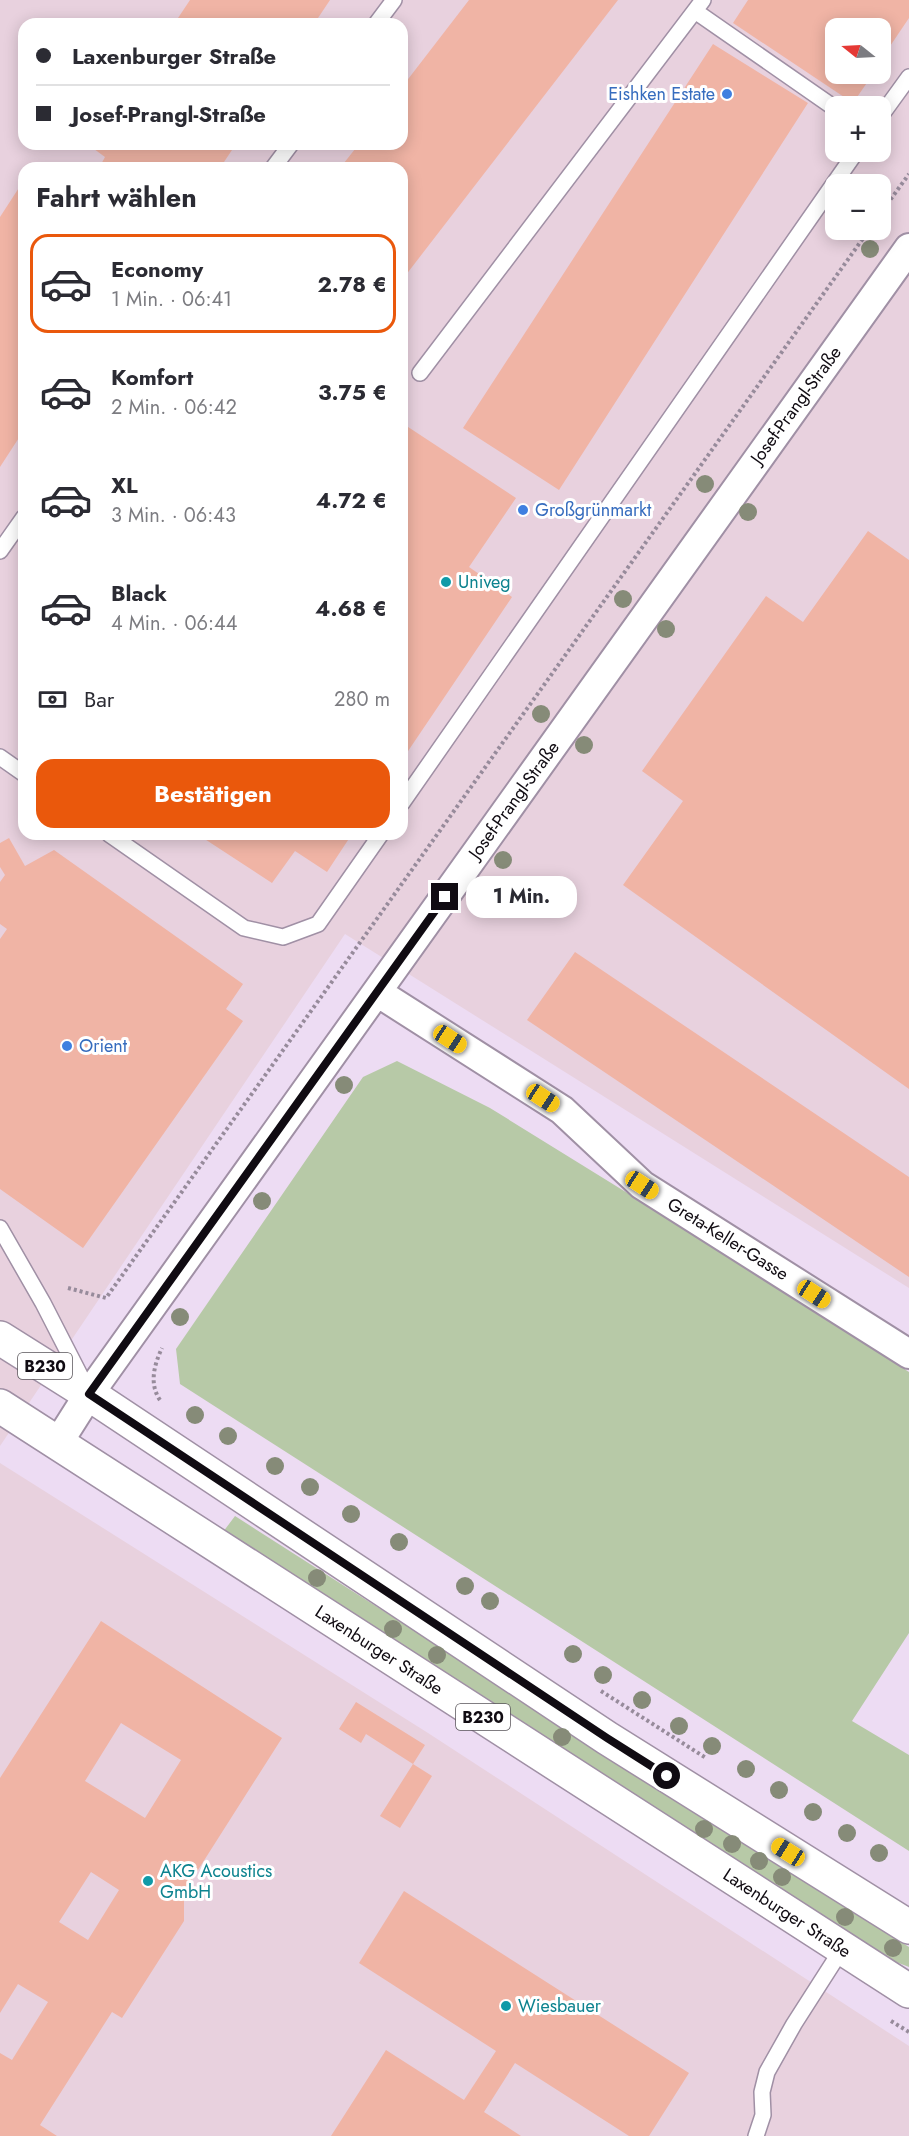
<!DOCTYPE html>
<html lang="de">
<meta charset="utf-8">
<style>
:root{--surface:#fff;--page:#f7f7f7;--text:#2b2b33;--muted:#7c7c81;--line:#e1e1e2;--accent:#ea580c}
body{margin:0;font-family:Jost,sans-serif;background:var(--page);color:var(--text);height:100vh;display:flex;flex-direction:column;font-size:22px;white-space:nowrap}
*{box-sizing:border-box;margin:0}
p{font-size:20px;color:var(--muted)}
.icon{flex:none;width:33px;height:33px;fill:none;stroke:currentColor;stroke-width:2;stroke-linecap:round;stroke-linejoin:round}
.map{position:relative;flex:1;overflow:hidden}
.panel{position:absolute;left:18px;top:162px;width:390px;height:678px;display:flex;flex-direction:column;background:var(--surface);border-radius:18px;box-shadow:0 3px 15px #0003}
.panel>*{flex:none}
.guide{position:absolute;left:18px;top:18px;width:390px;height:132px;border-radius:18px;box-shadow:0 3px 15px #0003;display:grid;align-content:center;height:132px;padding:0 18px;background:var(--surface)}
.needle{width:39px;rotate:288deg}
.tools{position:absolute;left:825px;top:18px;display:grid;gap:12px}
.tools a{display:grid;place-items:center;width:66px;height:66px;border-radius:12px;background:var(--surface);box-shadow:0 3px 15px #0003;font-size:30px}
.end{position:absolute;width:27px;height:27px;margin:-14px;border:8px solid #100b12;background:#fff;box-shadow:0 0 0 3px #fff}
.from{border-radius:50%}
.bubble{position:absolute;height:42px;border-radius:18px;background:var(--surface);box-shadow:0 3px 15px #0003;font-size:20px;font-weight:700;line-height:42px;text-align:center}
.car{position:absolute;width:18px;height:36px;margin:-18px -9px;border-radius:8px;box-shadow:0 0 4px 2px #0007;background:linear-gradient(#f5c518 24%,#345 0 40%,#f5c518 0 76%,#345 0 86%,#f5c518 0)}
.guide b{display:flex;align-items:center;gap:21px;height:57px;font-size:22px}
.guide b+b{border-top:2px solid var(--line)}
.guide i{width:15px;height:15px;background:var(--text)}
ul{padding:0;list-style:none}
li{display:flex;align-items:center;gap:18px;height:99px;margin:0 12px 9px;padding:0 6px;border:3px solid transparent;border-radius:18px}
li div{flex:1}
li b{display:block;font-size:22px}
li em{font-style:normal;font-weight:700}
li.current{border-color:var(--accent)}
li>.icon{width:54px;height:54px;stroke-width:1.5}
h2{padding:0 18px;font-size:27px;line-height:72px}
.pay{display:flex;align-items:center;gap:15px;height:66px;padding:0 18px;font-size:22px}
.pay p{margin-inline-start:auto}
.button{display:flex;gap:12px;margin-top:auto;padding:12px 18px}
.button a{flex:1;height:69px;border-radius:18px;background:var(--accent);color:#fff;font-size:24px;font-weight:700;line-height:69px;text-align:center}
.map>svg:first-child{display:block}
</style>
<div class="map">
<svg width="909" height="2136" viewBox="0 0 909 2136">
<rect width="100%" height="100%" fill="#eddcf3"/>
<path fill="#e8d1de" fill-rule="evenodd" d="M0 0H909V1288L345 934 0 1446ZM24 24H402V144H24ZM836 28H880V74H836ZM836 106H880V152H836ZM24 168H402V834H24ZM836 184H880V230H836Z
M0 1463 428 1733 909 2046V2136H0Z"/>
<path fill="#b7c9a7" d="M397 1061 490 1108 684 1228 909 1372V1633L852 1721 909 1755V1851L180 1384 176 1349 363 1077Z
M235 1516 909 1947V1967L896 1962 223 1532Z"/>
<path fill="#f0b4a5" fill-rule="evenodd" d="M190 0H330L314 24H174Z
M469 0H618L402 280V168H340L359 144H402V87Z
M748 0H909V18L880 61V28H836V74H873L853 103 733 23Z
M713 44 808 103 559 490 463 428Z
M97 144H236L220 168H99L105 157 94 149Z
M24 180V430L0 467V217Z
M402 423 516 498 469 567 512 597 402 760Z
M868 531 909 560V1089L623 885 683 801 642 771 766 596 803 622Z
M197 834H352L327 872 295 851 272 883Z
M9 838 25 866 54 850 243 984 226 1009 243 1021 83 1248 0 1189V939L7 929 0 924V882L5 875 0 867V843Z
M575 952 909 1177V1277L527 1020Z
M101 1621 282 1738 184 1892V1921L122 2018 112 2012 40 2125 57 2136H0V2053L12 2060 48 2002 18 1984 0 2013V1778ZM121 1723 181 1760 145 1818 85 1781ZM91 1872 119 1890 88 1940 59 1922Z
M356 1702 425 1745 413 1764 366 1734 361 1743 339 1729Z
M413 1764 432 1776 400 1828 380 1816Z
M404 1891 689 2073 649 2136H629L515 2063 484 2112 521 2136H331L386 2050 464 2100 496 2051 359 1963Z"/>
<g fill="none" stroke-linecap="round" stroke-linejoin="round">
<g stroke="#a090a5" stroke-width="18">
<path id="service" d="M695 11 836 109
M376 24 394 0
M880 117 909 77
M273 168 291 144
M420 373 703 0
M0 551 24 517
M0 757 24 774
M402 803 856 152
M109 834 244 928 283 937 318 924 381 834
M0 1228 43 1303 84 1383
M756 2136 763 2115 762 2092 767 2072 794 2024 842 1949"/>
</g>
<g stroke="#a090a5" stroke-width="32">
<path id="minor" d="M377 992 562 1110 642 1185 909 1354
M58 1443 89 1394 909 248"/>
</g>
<g stroke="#a090a5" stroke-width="36">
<path id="primary" d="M0 1338 89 1394 607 1738 909 1927
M0 1406 909 1991"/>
</g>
<path stroke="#978b9b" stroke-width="4" stroke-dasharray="3 3" stroke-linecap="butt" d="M880 214 909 174
M68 1288 106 1298 869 230
M160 1400C149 1384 154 1365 162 1348
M601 1691 706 1758
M891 2021 909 2032"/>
<use href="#service" stroke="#fff" stroke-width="15"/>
<use href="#minor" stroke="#fff" stroke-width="28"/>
<use href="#primary" stroke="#fff" stroke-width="33"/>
</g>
<g fill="#868b78">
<circle cx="870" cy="249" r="9"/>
<circle cx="705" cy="484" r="9"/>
<circle cx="748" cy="512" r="9"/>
<circle cx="623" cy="599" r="9"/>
<circle cx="666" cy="629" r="9"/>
<circle cx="541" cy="714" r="9"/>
<circle cx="584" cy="745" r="9"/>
<circle cx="503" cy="860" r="9"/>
<circle cx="344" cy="1085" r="9"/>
<circle cx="262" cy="1201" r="9"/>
<circle cx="180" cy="1317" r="9"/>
<circle cx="195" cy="1415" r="9"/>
<circle cx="228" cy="1436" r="9"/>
<circle cx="275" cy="1466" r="9"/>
<circle cx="310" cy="1487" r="9"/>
<circle cx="351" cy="1514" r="9"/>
<circle cx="399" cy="1542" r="9"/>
<circle cx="317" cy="1578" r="9"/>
<circle cx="465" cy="1586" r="9"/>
<circle cx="490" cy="1601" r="9"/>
<circle cx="393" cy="1629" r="9"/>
<circle cx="573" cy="1654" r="9"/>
<circle cx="437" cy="1655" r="9"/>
<circle cx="603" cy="1675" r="9"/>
<circle cx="642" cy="1700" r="9"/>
<circle cx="679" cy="1726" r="9"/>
<circle cx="562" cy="1737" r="9"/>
<circle cx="712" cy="1746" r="9"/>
<circle cx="746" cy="1769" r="9"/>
<circle cx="779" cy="1790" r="9"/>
<circle cx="813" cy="1812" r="9"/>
<circle cx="704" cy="1829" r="9"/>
<circle cx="847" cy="1833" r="9"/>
<circle cx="732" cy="1844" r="9"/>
<circle cx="879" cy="1853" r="9"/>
<circle cx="759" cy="1861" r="9"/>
<circle cx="782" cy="1877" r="9"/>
<circle cx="845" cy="1917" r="9"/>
<circle cx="893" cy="1948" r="9"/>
</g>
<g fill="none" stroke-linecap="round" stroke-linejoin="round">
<path stroke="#100b12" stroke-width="8" d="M445 897 89 1394 607 1738 667 1776"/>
</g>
<g fill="#3f7fe0" stroke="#fff" stroke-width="2">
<circle cx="727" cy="94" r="6"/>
<circle cx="523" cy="510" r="6"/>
<circle cx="67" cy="1046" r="6"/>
</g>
<g fill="#0f9aa8" stroke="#fff" stroke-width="2">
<circle cx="446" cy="582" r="6"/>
<circle cx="148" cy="1881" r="6"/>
<circle cx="506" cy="2006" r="6"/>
</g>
<g text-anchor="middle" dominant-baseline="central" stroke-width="6" stroke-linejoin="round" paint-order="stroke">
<g fill="#fff" stroke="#585459" stroke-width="1.5">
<rect x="18" y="1353" width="54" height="26" rx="4.5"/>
<rect x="456" y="1704" width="54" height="26" rx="4.5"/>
</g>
<g font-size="16" font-weight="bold" fill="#100b12">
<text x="45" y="1366">B230</text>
<text x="483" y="1717">B230</text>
</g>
<g font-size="18" fill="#366cbe" stroke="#fff" text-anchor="start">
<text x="715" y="94" text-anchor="end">Eishken Estate</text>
<text x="535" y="510">Großgrünmarkt</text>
<text x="79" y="1046">Orient</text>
</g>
<g font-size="18" fill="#100b12" stroke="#fff">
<text transform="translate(796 405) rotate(-54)">Josef-Prangl-Straße</text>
<text transform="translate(514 800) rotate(-54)">Josef-Prangl-Straße</text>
<text transform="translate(728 1239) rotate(32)">Greta-Keller-Gasse</text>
<text transform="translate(379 1650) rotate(33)">Laxenburger Straße</text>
<text transform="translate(787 1913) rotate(33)">Laxenburger Straße</text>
</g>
<g font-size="18" fill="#0d838f" stroke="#fff" text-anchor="start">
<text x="458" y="582">Univeg</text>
<text x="160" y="1871">AKG Acoustics<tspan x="160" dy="21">GmbH</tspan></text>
<text x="518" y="2006">Wiesbauer</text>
</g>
</g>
</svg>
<div class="tools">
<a><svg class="needle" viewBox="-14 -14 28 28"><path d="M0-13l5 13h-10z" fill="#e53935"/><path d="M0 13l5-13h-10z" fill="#7c7c81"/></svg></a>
<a>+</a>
<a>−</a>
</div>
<i class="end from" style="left:667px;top:1776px"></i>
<i class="end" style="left:445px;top:897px"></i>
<div class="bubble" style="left:466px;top:876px;width:111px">1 Min.</div>
<i class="car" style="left:450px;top:1039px;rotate:123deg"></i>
<i class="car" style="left:543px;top:1098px;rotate:123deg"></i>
<i class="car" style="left:642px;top:1185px;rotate:123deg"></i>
<i class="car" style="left:814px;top:1294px;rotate:123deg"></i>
<i class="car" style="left:788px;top:1852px;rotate:302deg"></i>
<div class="guide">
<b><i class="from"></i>Laxenburger Straße</b>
<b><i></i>Josef-Prangl-Straße</b>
</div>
<section class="panel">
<h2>Fahrt wählen</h2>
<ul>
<li class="current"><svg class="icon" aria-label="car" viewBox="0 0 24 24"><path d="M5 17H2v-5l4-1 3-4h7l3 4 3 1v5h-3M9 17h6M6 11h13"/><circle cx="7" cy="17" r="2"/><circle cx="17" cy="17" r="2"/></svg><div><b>Economy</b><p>1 Min. · 06:41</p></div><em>2.78 €</em></li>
<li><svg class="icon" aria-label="car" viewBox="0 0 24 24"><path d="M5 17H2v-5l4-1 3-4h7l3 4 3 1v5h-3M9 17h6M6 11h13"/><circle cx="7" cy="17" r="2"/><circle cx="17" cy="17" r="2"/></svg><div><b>Komfort</b><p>2 Min. · 06:42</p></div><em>3.75 €</em></li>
<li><svg class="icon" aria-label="car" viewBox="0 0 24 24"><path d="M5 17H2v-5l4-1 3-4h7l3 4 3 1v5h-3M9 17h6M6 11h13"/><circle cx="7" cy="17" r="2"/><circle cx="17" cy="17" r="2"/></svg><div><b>XL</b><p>3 Min. · 06:43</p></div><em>4.72 €</em></li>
<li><svg class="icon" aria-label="car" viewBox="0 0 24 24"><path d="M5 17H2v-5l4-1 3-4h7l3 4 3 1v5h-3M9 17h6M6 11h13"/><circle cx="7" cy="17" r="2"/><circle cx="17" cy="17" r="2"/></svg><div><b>Black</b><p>4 Min. · 06:44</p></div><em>4.68 €</em></li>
</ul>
<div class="pay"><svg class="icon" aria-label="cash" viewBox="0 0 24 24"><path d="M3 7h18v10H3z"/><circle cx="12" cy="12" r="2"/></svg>Bar<p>280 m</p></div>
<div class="button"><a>Bestätigen</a></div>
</section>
</div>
